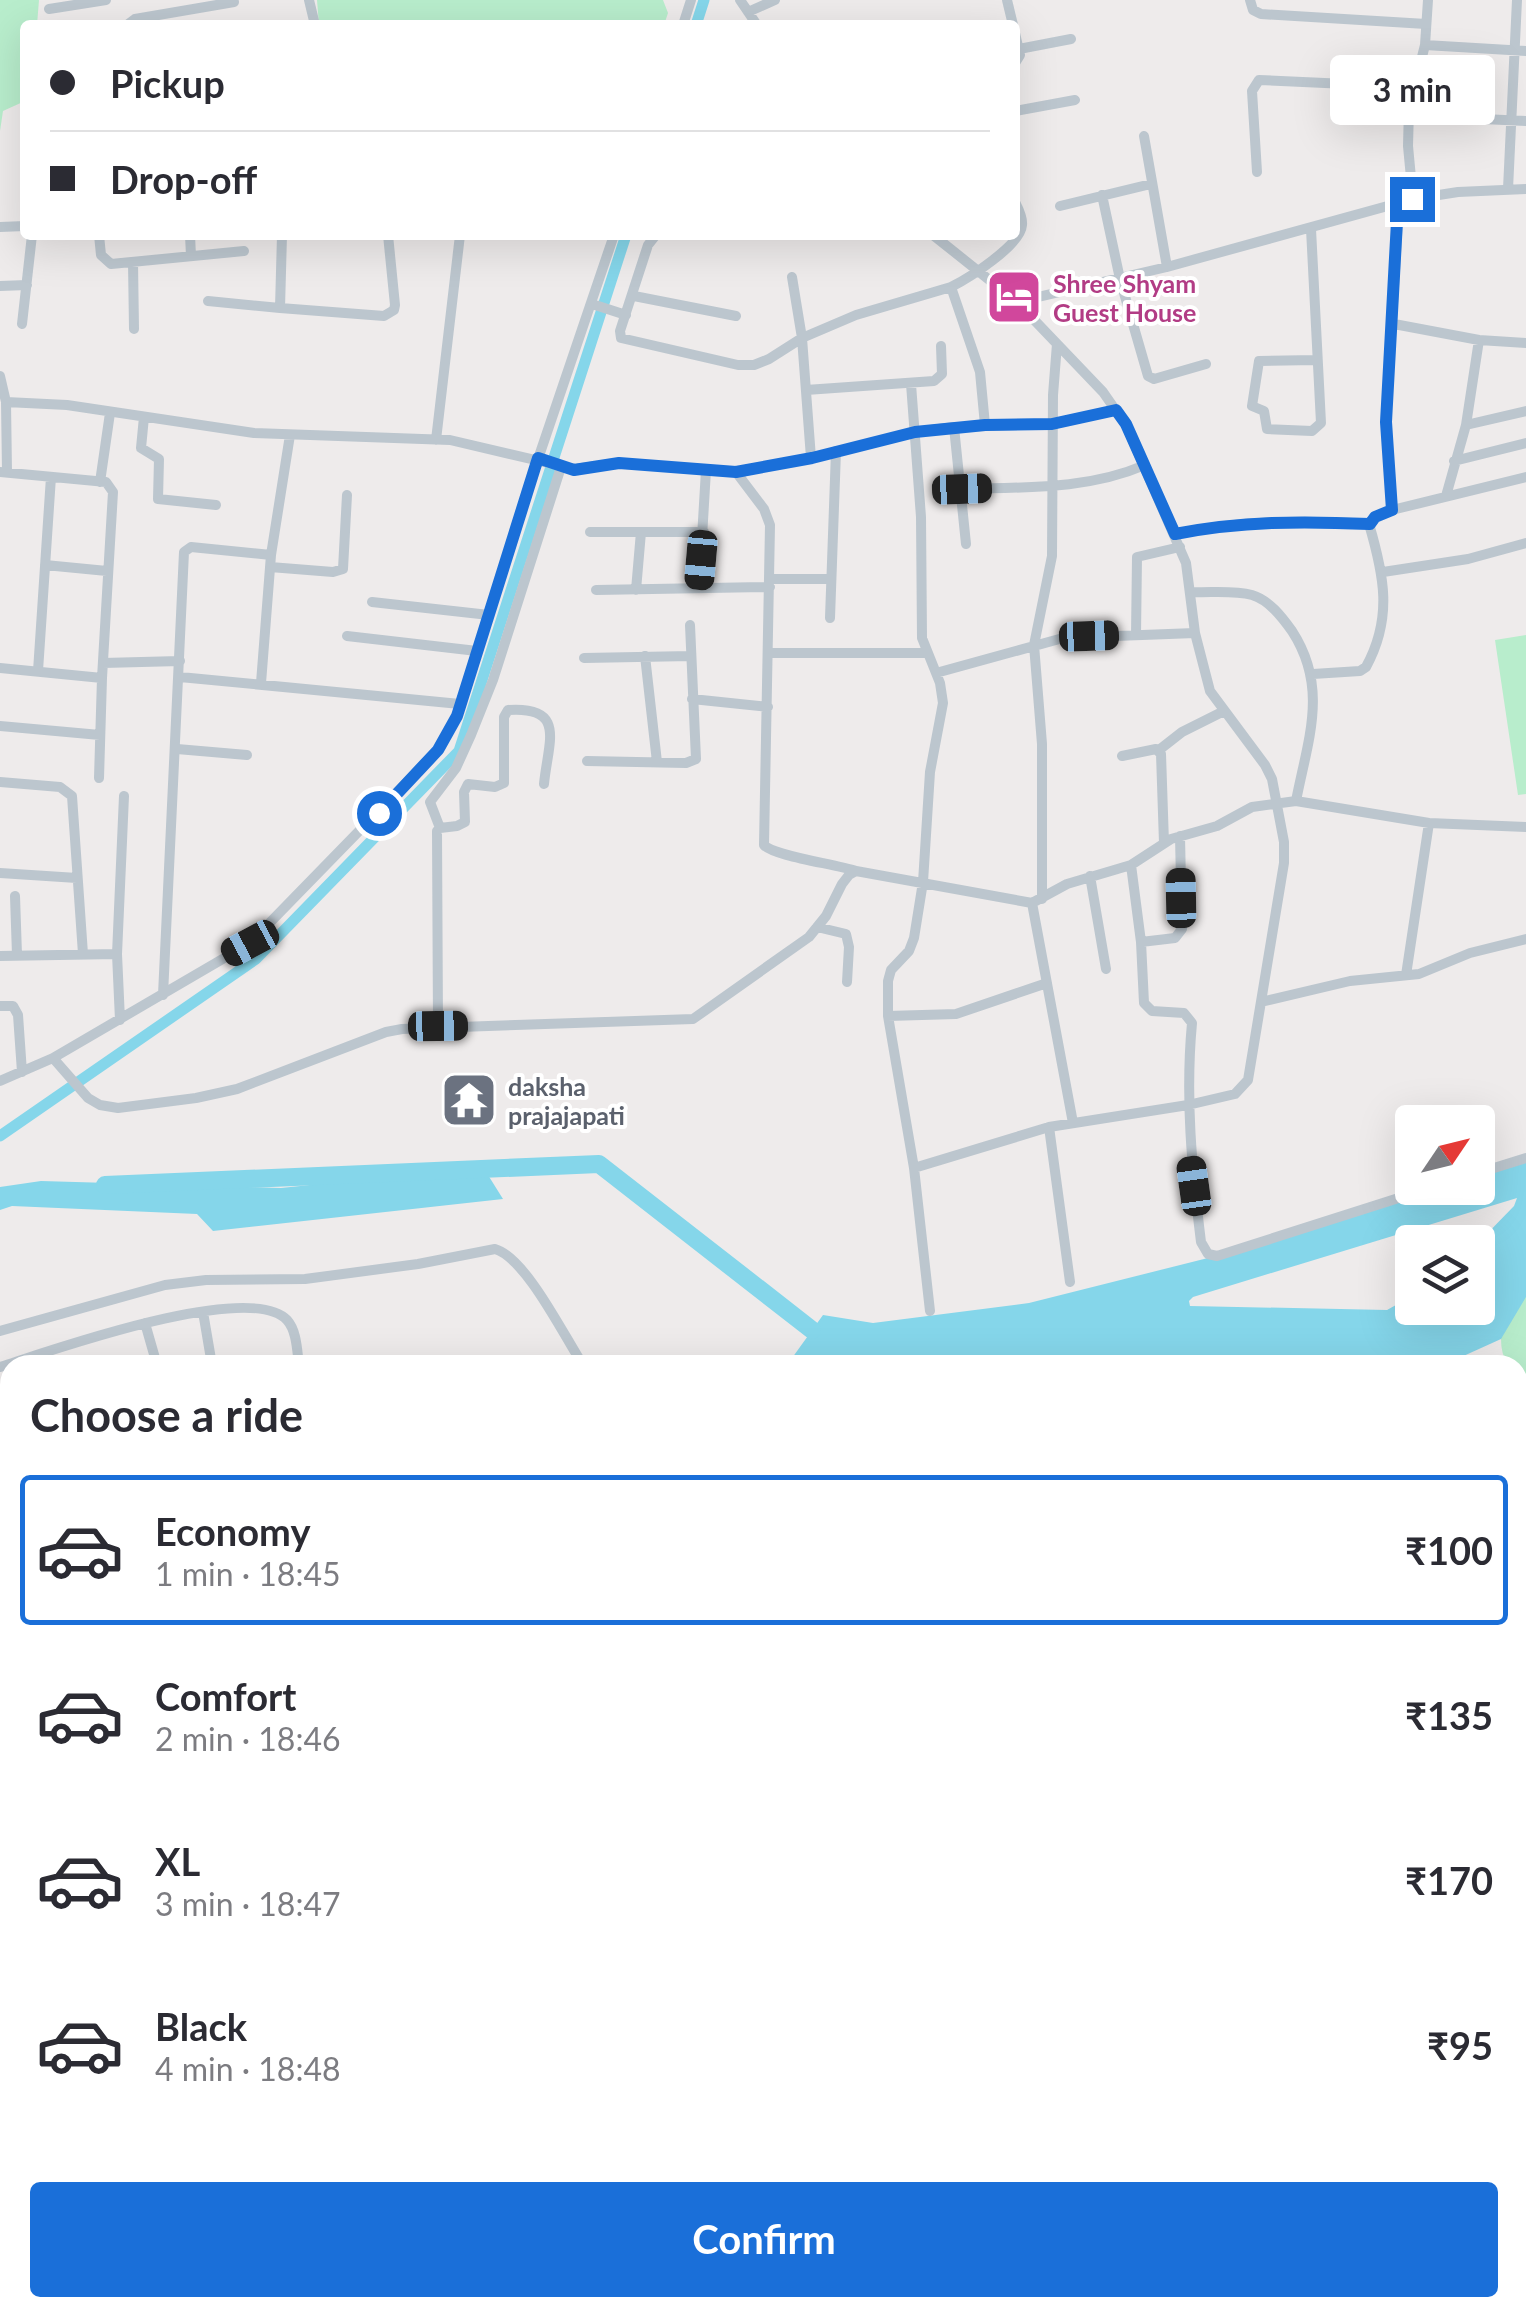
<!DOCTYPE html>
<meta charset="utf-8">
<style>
:root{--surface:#fff;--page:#f7f7f7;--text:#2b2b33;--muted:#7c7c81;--line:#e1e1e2;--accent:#1a6fd9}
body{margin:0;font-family:Lato,sans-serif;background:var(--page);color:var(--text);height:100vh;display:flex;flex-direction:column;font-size:38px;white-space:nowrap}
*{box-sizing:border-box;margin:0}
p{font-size:32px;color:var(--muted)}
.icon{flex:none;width:55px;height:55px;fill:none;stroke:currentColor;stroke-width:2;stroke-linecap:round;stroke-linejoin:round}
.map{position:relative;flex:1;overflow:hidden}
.sheet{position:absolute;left:0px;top:1355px;width:1528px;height:962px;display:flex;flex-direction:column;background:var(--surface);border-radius:30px 30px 0 0;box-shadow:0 10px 40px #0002}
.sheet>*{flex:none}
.hud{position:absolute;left:20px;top:20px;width:1000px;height:220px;border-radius:10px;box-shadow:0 10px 40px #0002;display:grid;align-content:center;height:220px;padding:0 30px;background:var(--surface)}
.needle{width:65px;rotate:55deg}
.buttons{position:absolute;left:1395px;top:1105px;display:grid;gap:20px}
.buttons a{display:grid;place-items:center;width:100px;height:100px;border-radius:10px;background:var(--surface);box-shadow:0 10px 40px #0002;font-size:50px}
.end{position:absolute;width:45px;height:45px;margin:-22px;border:12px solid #1a6fd9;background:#fff;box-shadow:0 0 0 5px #fff}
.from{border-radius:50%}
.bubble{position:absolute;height:70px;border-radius:10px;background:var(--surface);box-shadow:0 10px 40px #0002;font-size:32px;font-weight:700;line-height:70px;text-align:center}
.car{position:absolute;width:30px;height:60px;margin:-30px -15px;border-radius:12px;box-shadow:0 0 8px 2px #0007;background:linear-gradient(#222 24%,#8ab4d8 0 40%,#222 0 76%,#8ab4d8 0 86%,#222 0)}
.hud b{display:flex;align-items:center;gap:35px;height:95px;font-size:38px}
.hud b+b{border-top:2px solid var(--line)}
.hud i{width:25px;height:25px;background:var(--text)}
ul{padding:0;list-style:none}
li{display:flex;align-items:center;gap:30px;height:150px;margin:0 20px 15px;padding:0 10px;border:5px solid transparent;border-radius:10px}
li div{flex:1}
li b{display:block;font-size:38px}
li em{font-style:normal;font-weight:700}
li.current{border-color:var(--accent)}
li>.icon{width:90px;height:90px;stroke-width:1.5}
h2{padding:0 30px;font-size:45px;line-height:120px}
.action{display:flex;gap:20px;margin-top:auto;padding:20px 30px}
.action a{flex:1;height:115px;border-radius:10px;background:var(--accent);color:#fff;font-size:40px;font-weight:700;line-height:115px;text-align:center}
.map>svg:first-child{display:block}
</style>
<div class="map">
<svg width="1526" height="2316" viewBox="0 0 1526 2316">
<rect width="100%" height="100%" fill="#eeebeb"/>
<path fill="#b8edcc" d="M0 0H39L37 25H25V101L3 111 0 131Z
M317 0H663L668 13 664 25H319Z
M1526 635V794L1518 795 1495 640Z
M1526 1283V1421L1518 1393V1365H1507C1492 1333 1508 1310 1526 1283Z"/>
<path fill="#85d6ea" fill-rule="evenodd" d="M1526 1162V1297L1501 1339 1448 1363 787 1365 823 1315 873 1323 1029 1303 1204 1259 1440 1188H1478V1176ZM1517 1198 1514 1206 1478 1243V1308H1412V1296L1387 1310 1190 1306 1189 1301 1193 1297Z
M483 1167 503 1199 213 1231 197 1214 12 1206 0 1210V1187L41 1181 281 1188Z
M10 2051V2134L0 2138V2056Z
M333 2308H598L706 2316H268Z"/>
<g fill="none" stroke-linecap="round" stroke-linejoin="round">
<path stroke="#85d6ea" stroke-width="11" d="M696 25 704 0
M0 1136 256 959 459 751 626 235"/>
<path stroke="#85d6ea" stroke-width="18" d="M105 1185 599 1164 812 1330"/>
<path stroke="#bcc6ce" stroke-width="10" d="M309 0 315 25
M740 0 757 25
M1007 0 1013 25
M1250 0 1253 10 1261 14 1426 24
M49 9 106 0
M748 12 775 0
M127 25 135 19 234 2
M683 25 691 0
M1015 33 1020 55 1015 63
M1425 45 1526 51
M1019 49 1071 39
M1015 111 1075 100
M1461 118 1526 121
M1144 136 1167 267
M1257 172 1252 91 1259 80 1412 87
M1508 189 1517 0
M1102 195 1120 279 1148 376 1154 379 1206 364
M1413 199 1408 146 1409 108 1425 45 1428 0
M1060 206 1151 184
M0 227 25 226
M1311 229 1321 423 1312 431 1267 429 1264 411 1252 406 1259 361 1316 360
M99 235 101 255 111 264 244 251
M190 235 191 256
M282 235 280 308 384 316 394 310 395 305 388 235
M656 235 648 245 620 331 621 338 738 365H754L769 359 802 338 856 315 951 287
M933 235 1017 302 1167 267 1413 199 1458 192 1526 189
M133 262 134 329
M792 277 802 338 811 458
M0 286 27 285
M634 296 736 316
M208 301 280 308
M592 304 626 315
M22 324 32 235
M1394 324 1479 340 1526 343
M0 376 6 402 7 472
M911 384 921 517 922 638 940 683 943 703 930 772 923 882 914 938 909 951 891 970 888 981V1016L914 1168 930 1311
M806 390 934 381 942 374 941 346
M6 402 67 405 254 433 450 440 574 469 619 463 736 472 811 458 915 432 954 427 966 544
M144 417 141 448 159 459 158 499 216 505
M985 425 980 372 951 287C969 278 1021 245 1022 225 1023 217 1018 208 1015 202
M1466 425 1526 411
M954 427 1052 424 1116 410
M436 440 460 235
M1454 461 1526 443
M0 472 106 482 113 492 102 678
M736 472 764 509 770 525 764 845C773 856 835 864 856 871
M100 482 110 413
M962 489C1024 487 1087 490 1145 465
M1446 496 1466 425 1479 340
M1392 510 1526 477
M590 532H704
M1175 534C1241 520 1303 520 1369 524
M45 565 107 571
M270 567 333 572 343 569 347 495
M1383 572 1468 559 1526 543
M770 579H831
M699 588 706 470
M596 590 770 587
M636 590 641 532
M1191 592C1211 593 1233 590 1252 595 1269 600 1282 617 1292 631 1329 688 1308 739 1296 801
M372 602 489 615
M830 618 836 451
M1136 635 1137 557 1180 547
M347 636 477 651
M770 653H926
M645 656 657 762
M584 658 691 656
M103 663 180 661
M0 668 102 678 99 778
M38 671 51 477
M936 673 1063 638 1195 633
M1313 674 1360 671 1366 667C1393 618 1384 575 1369 524L1375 517 1392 510 1386 422 1399 203
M180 677 460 704
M261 683 271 555 290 435
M692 699 768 707
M0 726 100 735
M177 749 247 755
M1159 750 1182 732 1224 711
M1122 756 1156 749 1161 754 1164 843
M587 761 686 763 696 759 690 625
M0 782 60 787 72 796 83 954
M440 828 430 802 456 768 471 735 493 680 561 467
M1131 865 1141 942 1144 1003 1152 1011 1184 1013 1192 1023C1185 1098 1192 1169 1201 1242L1208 1254 1217 1256 1430 1188
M0 873 77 878
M1090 876 1106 969
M15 896 17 955
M1042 899V744L1034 645 1052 556 1053 395 1057 344
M1032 903 1073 1123
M817 927 846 934 849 947 847 982
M1141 942 1175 938 1182 929 1180 836
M117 954 124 796
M0 956 117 954 120 1020
M1406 975 1429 823
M163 995 184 552 191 547 271 555
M1261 1002 1350 981 1419 974 1470 953 1526 939
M0 1006H13L18 1015 22 1072
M888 1016 956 1014 1047 983
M438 1026 437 831 440 828 457 826 465 822 464 792 468 784 495 787 504 783V717L508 710C567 706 548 742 544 784
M53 1058 250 943 438 750 457 716 538 459 614 235
M0 1081 53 1058 88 1098 100 1105 118 1108 196 1098 237 1089 386 1032 402 1029 693 1019 809 937 826 916 842 884 849 875 856 871 1032 903 1067 884 1131 865 1171 839 1217 826 1252 807 1296 801 1429 823 1526 827
M1049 1127 1070 1282
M914 1168 1049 1127 1188 1105 1235 1094 1248 1080 1284 863V842L1272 779 1265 765 1210 691 1195 633 1186 563 1126 425 1103 392 1017 302
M1478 1173 1526 1158
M203 1312 212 1365
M145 1323 157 1365
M0 1331 165 1285 206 1280 305 1279 418 1264 495 1249C526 1258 564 1336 583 1365
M0 1367C50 1351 249 1280 287 1320 297 1331 297 1351 299 1365
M0 1460 10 1459
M1518 1554 1526 1559
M0 1633 10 1686
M1518 1702 1526 1698
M0 1761 10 1758
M0 1850 10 1847
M1518 1857 1526 1868
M0 1909 4 1922 10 1928
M1518 1932 1526 1937
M0 1953 10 1951
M1518 2036 1526 2034
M1518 2214 1526 2211
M982 2308 1018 2316 1053 2308
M722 2314 756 2316
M968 2316 977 2308
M1360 2316 1361 2308"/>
</g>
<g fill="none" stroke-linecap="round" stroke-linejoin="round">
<path stroke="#1a6fd9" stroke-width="12" d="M379 813 438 750 457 716 538 458 574 470 619 463 736 472 812 458 915 432 985 425 1052 424 1116 410 1126 424 1175 534C1241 521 1302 521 1370 524L1375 517 1392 510 1386 422 1398 203 1412 199"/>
</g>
<defs>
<g id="hotel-square" transform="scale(2.875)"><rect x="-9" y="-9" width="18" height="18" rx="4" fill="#d1479c" stroke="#fff"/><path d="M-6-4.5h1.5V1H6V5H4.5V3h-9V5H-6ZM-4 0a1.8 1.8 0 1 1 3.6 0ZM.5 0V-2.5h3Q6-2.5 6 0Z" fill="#fff"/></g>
<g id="temple-square" transform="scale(2.875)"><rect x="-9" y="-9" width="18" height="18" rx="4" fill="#6b7280" stroke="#fff"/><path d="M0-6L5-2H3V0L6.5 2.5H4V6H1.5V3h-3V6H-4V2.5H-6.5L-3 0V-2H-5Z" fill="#fff"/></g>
</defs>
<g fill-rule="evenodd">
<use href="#hotel-square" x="1014" y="297"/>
<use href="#temple-square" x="469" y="1100"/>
</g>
<g text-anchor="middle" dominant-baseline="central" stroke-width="8" stroke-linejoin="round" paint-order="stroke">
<g font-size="25" font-weight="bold" fill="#b23c85" stroke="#fff" text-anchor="start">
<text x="1053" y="283">Shree Shyam<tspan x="1053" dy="29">Guest House</tspan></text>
</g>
<g font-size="25" font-weight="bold" fill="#5b616d" stroke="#fff" text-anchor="start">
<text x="508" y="1086">daksha<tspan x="508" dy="29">prajajapati</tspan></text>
</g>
</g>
</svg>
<div class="buttons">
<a><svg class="needle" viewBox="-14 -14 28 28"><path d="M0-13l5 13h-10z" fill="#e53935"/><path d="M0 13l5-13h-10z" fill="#7c7c81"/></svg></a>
<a><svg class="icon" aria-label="layers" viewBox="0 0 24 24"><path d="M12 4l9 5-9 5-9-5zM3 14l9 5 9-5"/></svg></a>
</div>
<i class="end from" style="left:379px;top:813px"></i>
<i class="end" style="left:1412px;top:199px"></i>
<div class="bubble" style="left:1330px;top:55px;width:165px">3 min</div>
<i class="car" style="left:962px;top:489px;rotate:88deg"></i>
<i class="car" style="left:701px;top:560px;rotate:185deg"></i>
<i class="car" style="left:1089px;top:636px;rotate:88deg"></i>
<i class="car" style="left:1181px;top:898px;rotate:359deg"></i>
<i class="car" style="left:250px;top:943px;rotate:242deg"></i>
<i class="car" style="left:438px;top:1026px;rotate:89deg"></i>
<i class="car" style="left:1194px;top:1186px;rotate:352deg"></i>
<div class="hud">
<b><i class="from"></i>Pickup</b>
<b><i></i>Drop-off</b>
</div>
<section class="sheet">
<h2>Choose a ride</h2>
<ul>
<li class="current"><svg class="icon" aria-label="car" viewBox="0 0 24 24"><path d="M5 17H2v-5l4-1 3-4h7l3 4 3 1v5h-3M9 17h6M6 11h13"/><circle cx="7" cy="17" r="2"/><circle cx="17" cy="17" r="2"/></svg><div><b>Economy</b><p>1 min · 18:45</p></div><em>₹100</em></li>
<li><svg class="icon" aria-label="car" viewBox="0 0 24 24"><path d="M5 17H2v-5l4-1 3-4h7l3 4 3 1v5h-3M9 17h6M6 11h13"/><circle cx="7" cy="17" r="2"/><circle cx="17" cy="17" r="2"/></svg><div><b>Comfort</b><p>2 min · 18:46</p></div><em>₹135</em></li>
<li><svg class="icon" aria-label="car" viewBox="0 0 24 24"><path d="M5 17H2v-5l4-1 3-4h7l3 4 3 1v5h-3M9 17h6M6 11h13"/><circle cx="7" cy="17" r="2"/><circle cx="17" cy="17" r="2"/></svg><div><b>XL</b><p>3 min · 18:47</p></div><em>₹170</em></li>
<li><svg class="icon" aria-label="car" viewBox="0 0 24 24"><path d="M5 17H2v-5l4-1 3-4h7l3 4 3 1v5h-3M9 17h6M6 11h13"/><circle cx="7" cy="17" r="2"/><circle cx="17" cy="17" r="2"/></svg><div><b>Black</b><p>4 min · 18:48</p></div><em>₹95</em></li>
</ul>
<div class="action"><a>Confirm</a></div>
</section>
</div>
